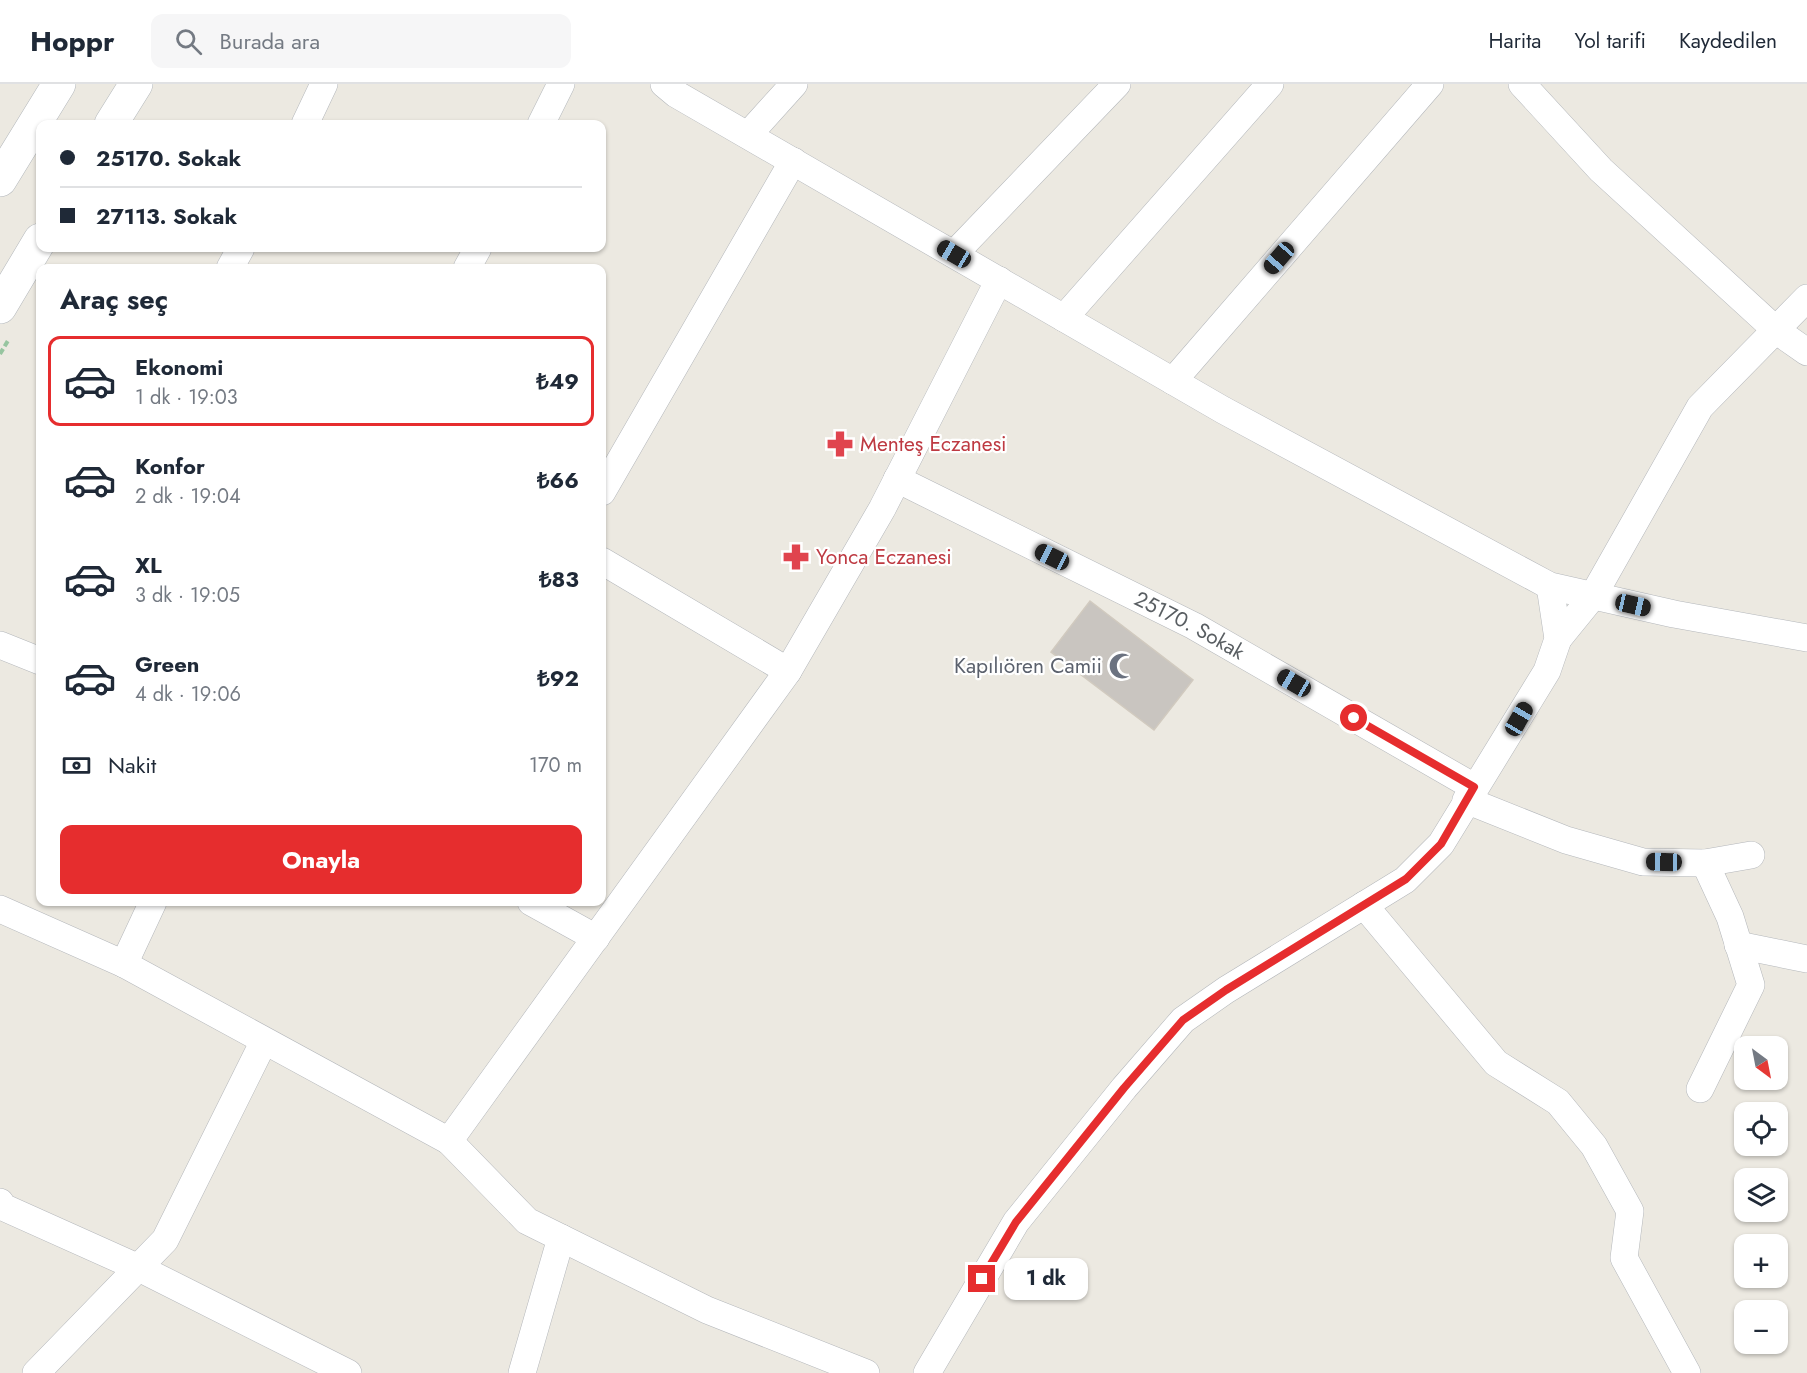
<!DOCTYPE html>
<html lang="tr">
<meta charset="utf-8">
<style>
:root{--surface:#fff;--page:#f6f6f7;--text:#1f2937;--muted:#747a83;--line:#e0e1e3;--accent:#e62d2e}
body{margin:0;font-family:Jost,sans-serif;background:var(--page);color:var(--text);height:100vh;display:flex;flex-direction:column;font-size:22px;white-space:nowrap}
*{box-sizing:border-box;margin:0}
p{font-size:20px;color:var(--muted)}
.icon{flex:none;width:33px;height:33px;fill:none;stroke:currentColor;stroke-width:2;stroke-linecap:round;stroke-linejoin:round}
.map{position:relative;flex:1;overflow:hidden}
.details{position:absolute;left:36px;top:180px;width:570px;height:642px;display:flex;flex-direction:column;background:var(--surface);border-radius:12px;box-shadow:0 2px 4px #0004}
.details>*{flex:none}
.guide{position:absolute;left:36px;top:36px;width:570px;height:132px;border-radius:12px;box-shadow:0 2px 4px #0004;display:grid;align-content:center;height:132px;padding:0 24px;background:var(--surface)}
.needle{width:39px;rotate:148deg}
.tools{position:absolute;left:1734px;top:952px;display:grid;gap:12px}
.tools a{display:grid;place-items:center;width:54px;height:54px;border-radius:12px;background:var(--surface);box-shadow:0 2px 4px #0004;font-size:30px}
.end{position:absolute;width:27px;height:27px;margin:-14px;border:8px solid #e62d2e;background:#fff;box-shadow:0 0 0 3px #fff}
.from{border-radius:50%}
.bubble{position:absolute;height:42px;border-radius:12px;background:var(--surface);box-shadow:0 2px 4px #0004;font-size:20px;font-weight:700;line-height:42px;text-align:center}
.car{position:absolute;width:18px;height:36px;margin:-18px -9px;border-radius:8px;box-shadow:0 0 4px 2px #0007;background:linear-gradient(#222 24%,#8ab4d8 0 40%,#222 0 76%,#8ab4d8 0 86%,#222 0)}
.guide b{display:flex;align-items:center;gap:21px;height:57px;font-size:22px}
.guide b+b{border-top:2px solid var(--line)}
.guide i{width:15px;height:15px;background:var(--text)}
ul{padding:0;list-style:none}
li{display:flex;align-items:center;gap:18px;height:90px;margin:0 12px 9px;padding:0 12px;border:3px solid transparent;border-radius:12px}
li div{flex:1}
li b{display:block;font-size:22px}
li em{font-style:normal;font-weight:700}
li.on{border-color:var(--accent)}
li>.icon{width:54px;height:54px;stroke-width:1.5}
h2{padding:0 24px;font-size:27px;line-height:72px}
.pay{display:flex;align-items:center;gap:15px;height:66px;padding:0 24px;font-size:22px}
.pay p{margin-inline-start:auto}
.action{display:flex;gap:12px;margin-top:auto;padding:12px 24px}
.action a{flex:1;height:69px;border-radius:12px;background:var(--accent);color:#fff;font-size:24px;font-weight:700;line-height:69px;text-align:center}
header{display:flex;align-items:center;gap:36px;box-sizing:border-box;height:84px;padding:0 30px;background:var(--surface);border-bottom:2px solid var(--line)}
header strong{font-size:28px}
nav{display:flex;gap:33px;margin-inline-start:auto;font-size:21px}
.search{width:420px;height:54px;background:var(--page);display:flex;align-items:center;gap:15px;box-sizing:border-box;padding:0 21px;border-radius:12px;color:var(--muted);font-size:22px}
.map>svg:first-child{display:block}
</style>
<header>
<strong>Hoppr</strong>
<div class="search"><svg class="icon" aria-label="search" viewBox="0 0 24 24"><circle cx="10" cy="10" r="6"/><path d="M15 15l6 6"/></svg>Burada ara</div>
<nav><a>Harita</a><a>Yol tarifi</a><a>Kaydedilen</a></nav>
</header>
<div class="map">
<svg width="1807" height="1289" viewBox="0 0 1807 1289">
<rect width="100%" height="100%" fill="#ece9e1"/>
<path fill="#c9c5c0" stroke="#d1cabf" stroke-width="1.5" d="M1090 517 1193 596 1154 646 1051 568Z"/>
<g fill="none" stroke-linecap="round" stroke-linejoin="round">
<g stroke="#b4b7bb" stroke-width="28">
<g id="street">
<path d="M664 0 676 10 1223 326 1550 502 1674 530 1807 554"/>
<path d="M1522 0 1601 86 1777 247 1807 268"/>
<path d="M305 40 324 0"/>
<path d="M541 40 561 0"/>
<path d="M748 51 794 0"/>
<path d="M954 170 1117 0"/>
<path d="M230 184 241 164"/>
<path d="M467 184 478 164"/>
<path d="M1064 234 1270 0"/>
<path d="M1173 297 1430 0"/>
<path id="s1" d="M897 395 1194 542 1474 703"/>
<path d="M602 408 793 77"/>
<path d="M602 477 788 587"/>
<path d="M1558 555 1593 512 1700 323 1807 214"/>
<path d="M0 561 40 577"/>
<path d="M1466 716 1566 756 1643 778 1705 779 1751 771"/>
<path d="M531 818 596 854"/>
<path d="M1364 821 1496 979 1558 1018 1594 1062 1630 1127 1624 1174 1687 1289"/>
<path d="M0 825 124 880 449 1057 788 587 882 425 999 196"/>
<path d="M1738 861 1807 875"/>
<path d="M124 880 153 818"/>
<path d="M1700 1005 1751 901 1730 833 1705 779"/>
<path d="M449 1057 527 1137 707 1226 866 1289"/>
<path d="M0 1118 3 1123 139 1184 348 1289"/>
<path d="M36 1289 165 1156 264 957"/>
<path d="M522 1289 561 1154"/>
<path d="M927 1289 1016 1138 1124 1004 1183 936 1226 906 1405 796 1441 760 1547 587 1558 555 1550 502"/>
</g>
</g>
<g stroke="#b3b7bb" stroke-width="34">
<path id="secondary" d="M111 40 136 0
M0 96 59 0
M0 223 40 156"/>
</g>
<path stroke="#97c5a0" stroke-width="4" stroke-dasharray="6 3" stroke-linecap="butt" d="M0 270 9 255"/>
<use href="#street" stroke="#fff" stroke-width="27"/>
<use href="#secondary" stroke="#fff" stroke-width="33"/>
</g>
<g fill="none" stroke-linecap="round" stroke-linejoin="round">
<path stroke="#e62d2e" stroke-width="8" d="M982 1195 1016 1138 1124 1004 1183 936 1226 906 1406 795 1441 760 1474 703 1354 634"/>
</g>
<defs>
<g id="pharmacy-bare" transform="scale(2.07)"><path d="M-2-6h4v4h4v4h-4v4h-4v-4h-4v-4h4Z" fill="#e0444e" stroke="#fff" stroke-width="2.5" paint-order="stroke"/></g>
<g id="mosque-bare" transform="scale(2.07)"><path d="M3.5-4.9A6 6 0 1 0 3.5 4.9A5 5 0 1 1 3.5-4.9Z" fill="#6b7280" stroke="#fff" stroke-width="2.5" paint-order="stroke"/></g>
</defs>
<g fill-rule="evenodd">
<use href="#pharmacy-bare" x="840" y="360"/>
<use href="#pharmacy-bare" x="796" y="473"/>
<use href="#mosque-bare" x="1122" y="582"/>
</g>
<g text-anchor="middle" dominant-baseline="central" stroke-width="4.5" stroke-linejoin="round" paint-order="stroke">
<g font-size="21" fill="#be3a42" stroke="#fff" text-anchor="start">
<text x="860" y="360">Menteş Eczanesi</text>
<text x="816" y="473">Yonca Eczanesi</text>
</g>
<g font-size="21" fill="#595e62" stroke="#fff">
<text stroke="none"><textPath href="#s1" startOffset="327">25170. Sokak</textPath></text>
</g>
<g font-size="21" fill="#5b616d" stroke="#fff" text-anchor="end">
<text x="1102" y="582">Kapılıören Camii</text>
</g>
</g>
</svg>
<div class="tools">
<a><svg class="needle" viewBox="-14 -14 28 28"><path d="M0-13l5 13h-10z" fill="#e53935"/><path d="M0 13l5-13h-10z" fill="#747a83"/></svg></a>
<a><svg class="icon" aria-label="locate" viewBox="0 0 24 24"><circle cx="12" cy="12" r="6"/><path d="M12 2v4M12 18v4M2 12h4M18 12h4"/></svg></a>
<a><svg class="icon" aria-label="layers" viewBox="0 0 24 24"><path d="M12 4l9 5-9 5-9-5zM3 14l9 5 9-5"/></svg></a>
<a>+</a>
<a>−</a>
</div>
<i class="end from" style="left:1354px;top:634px"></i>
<i class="end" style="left:982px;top:1195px"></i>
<div class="bubble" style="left:1004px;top:1174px;width:84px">1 dk</div>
<i class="car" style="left:954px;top:170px;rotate:300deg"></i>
<i class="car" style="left:1279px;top:174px;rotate:221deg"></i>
<i class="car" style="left:1052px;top:473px;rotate:296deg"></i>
<i class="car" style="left:1633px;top:521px;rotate:103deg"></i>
<i class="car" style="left:1294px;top:599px;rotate:300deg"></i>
<i class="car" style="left:1519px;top:635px;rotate:30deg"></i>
<i class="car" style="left:1664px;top:778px;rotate:271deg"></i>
<div class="guide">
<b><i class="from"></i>25170. Sokak</b>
<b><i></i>27113. Sokak</b>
</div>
<section class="details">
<h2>Araç seç</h2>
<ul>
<li class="on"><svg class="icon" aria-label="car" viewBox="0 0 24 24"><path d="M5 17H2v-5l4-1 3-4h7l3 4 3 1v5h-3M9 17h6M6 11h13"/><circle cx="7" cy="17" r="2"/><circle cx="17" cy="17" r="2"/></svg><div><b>Ekonomi</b><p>1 dk · 19:03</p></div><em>₺49</em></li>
<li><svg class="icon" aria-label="car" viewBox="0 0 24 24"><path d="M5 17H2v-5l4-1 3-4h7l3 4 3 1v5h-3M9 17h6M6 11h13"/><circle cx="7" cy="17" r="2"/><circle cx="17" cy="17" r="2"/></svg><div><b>Konfor</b><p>2 dk · 19:04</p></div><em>₺66</em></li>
<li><svg class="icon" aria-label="car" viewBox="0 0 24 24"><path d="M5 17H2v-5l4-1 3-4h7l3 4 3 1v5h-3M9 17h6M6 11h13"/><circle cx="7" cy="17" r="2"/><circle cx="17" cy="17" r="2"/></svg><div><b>XL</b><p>3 dk · 19:05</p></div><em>₺83</em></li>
<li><svg class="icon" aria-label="car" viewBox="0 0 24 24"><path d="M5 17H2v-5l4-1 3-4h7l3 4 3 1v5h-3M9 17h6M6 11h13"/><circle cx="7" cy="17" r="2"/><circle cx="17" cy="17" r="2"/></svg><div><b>Green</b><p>4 dk · 19:06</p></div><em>₺92</em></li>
</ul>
<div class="pay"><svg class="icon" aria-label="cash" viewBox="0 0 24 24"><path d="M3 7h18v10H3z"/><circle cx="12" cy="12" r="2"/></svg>Nakit<p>170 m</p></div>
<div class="action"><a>Onayla</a></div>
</section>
</div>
